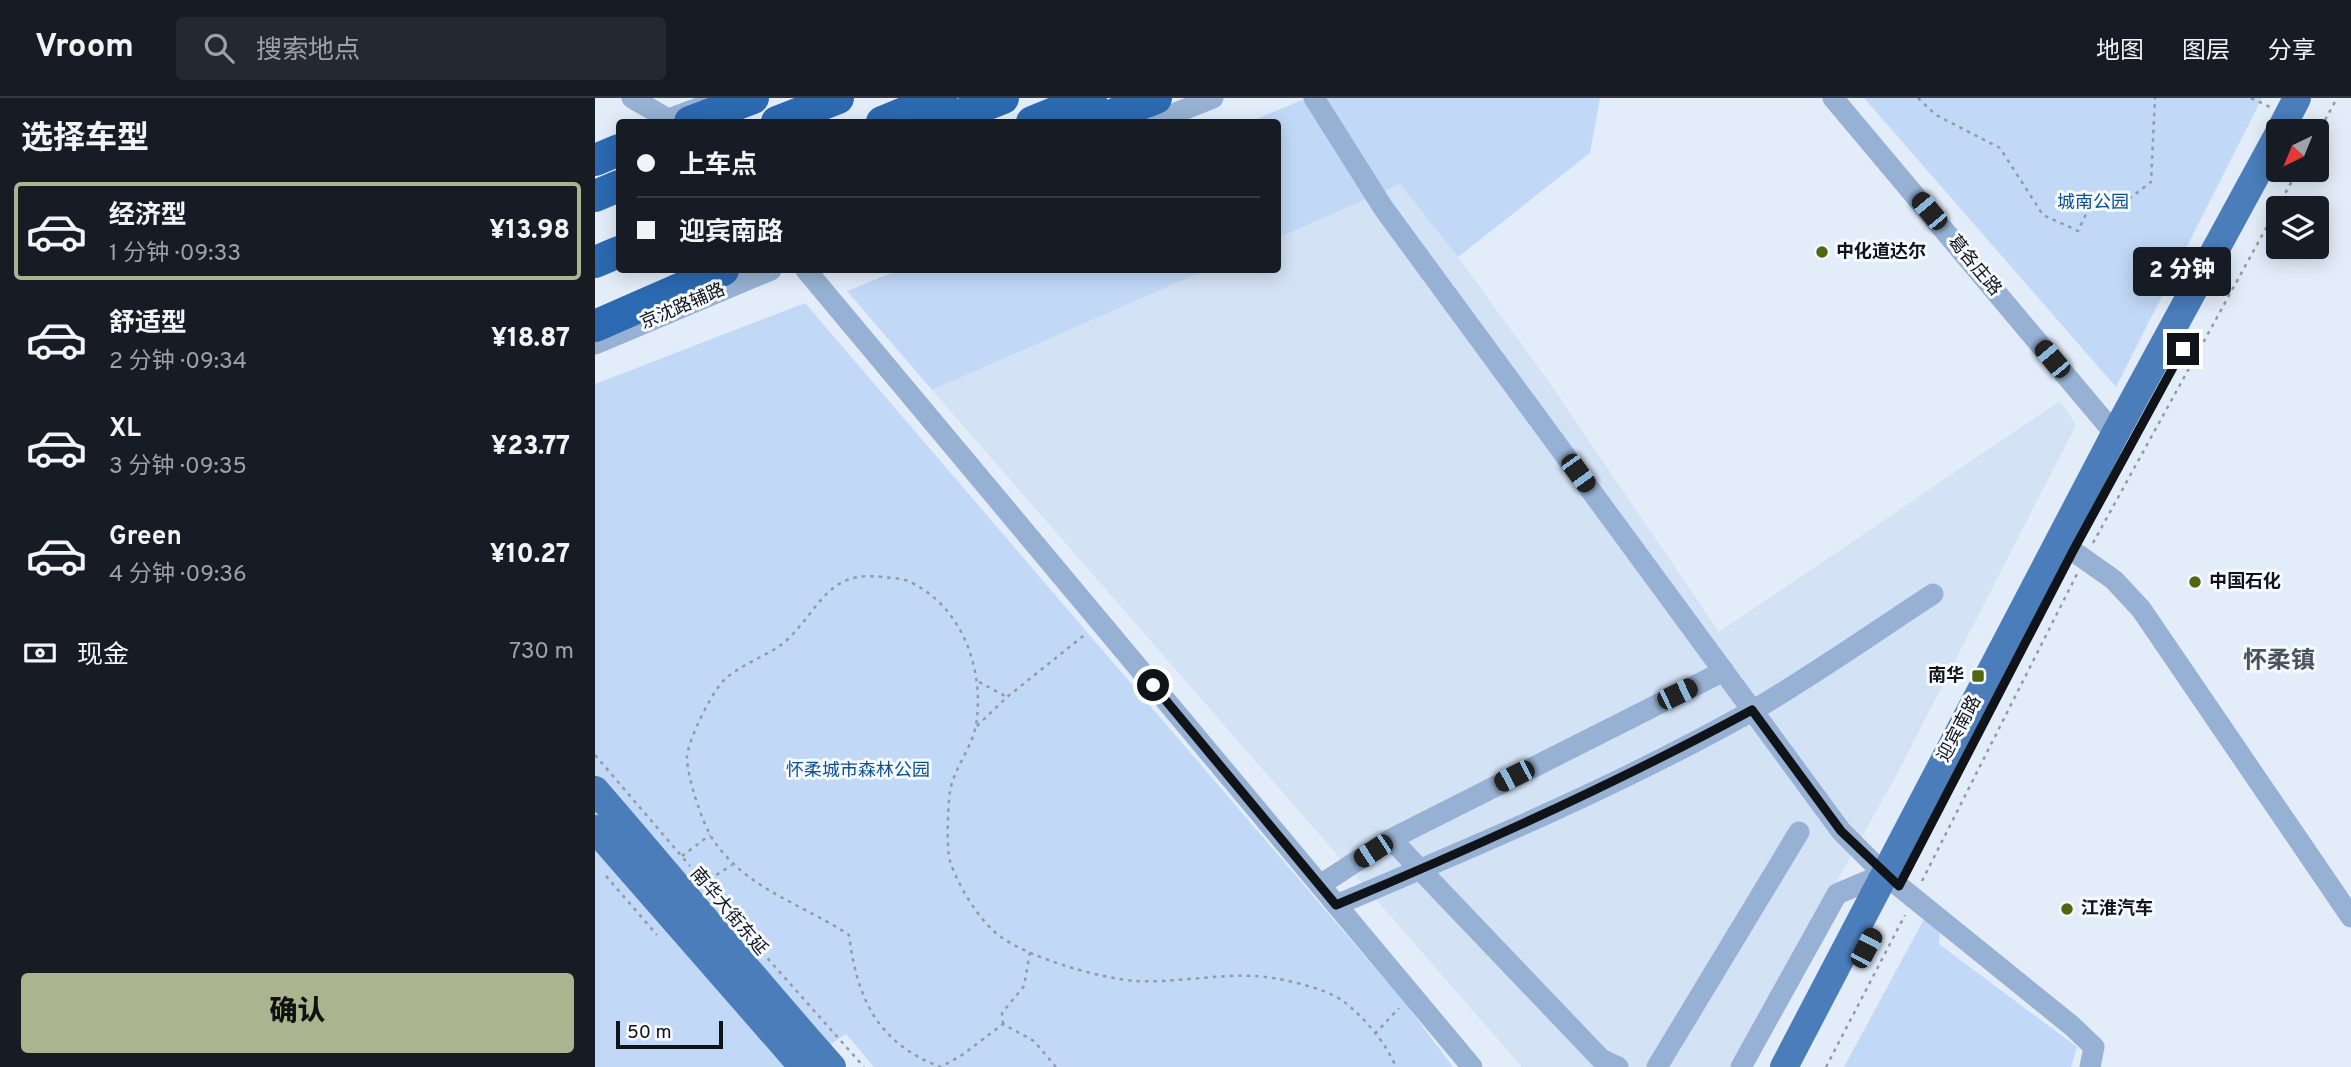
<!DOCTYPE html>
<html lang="zh">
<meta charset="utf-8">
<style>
:root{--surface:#171b24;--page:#242831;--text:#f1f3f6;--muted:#9ea1a6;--line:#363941;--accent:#aab48e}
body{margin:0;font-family:Overpass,"Noto Sans SC",sans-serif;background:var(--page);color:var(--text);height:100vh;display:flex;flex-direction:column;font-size:26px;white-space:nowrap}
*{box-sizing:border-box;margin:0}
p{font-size:23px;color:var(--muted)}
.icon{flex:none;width:38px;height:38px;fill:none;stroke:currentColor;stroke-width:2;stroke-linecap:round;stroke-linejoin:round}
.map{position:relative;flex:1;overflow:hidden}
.details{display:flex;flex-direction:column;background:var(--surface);width:595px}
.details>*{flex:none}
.guide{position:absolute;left:21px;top:21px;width:665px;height:154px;border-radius:7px;box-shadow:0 4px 18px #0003;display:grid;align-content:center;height:154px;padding:0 21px;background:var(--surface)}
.needle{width:46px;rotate:223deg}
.controls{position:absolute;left:1671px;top:21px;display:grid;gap:14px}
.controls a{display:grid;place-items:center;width:63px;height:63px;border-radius:7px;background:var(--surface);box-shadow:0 4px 18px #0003;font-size:35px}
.scale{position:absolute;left:21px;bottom:18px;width:107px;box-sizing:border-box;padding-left:7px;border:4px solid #101318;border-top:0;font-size:19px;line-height:24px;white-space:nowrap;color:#101318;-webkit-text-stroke:5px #f6faff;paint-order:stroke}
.end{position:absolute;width:32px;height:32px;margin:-16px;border:9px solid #101318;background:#fff;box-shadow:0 0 0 4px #fff}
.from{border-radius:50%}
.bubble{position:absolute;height:49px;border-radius:7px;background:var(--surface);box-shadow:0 4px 18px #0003;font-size:23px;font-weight:800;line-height:49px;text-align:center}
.car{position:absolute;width:21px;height:42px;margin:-21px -10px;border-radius:9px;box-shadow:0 0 5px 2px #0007;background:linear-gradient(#222 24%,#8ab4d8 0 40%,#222 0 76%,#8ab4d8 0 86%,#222 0)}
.guide b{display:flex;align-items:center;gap:24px;height:66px;font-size:26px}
.guide b+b{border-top:2px solid var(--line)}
.guide i{width:18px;height:18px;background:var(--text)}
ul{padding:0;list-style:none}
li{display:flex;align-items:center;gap:21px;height:98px;margin:0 14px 10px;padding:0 7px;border:4px solid transparent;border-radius:7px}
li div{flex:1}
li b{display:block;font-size:26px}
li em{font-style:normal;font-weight:800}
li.selected{border-color:var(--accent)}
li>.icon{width:63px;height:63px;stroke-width:1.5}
h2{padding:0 21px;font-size:32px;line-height:84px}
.pay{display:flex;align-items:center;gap:18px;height:77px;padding:0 21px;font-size:26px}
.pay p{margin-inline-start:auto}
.cta{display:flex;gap:14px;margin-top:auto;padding:14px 21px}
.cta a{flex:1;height:80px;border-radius:7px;background:var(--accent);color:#111;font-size:28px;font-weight:800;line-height:80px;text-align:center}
header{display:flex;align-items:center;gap:42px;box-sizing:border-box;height:98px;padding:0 35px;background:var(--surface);border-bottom:2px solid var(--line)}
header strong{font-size:33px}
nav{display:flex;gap:38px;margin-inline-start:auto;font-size:24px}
.search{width:490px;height:63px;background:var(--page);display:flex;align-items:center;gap:18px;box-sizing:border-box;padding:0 24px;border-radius:7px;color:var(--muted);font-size:26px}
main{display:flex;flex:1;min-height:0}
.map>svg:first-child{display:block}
</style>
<header>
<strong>Vroom</strong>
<div class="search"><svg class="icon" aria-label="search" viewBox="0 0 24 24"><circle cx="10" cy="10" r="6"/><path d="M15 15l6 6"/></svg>搜索地点</div>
<nav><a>地图</a><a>图层</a><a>分享</a></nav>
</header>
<main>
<section class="details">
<h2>选择车型</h2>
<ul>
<li class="selected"><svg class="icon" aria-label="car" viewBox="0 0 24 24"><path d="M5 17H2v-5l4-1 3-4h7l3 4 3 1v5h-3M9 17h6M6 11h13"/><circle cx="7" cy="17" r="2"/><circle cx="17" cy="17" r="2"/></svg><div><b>经济型</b><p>1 分钟 · 09:33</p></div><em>¥13.98</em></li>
<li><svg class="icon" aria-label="car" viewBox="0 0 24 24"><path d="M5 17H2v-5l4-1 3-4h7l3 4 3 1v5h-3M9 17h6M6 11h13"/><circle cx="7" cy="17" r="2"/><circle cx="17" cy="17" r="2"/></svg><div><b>舒适型</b><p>2 分钟 · 09:34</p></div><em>¥18.87</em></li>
<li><svg class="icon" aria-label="car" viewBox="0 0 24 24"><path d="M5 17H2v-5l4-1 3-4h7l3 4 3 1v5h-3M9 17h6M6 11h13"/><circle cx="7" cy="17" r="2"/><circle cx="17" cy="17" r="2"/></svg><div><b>XL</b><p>3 分钟 · 09:35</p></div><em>¥23.77</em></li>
<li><svg class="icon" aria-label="car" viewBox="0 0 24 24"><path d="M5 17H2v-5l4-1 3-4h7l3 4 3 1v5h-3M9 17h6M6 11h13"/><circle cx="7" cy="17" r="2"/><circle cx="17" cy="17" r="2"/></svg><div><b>Green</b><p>4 分钟 · 09:36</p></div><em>¥10.27</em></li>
</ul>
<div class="pay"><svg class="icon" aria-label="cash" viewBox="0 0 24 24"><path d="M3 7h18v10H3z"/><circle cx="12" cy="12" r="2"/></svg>现金<p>730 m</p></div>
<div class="cta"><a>确认</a></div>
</section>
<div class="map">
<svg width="1756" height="969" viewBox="0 0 1756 969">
<rect width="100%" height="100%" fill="#e3edfa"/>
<path fill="#d3e2f5" d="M805 86 863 159 956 287 1124 534 1465 303 1481 327 1302 676 1138 969H927L337 292 611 172H682L683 140Z"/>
<path fill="#c1d9f7" d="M712 0H1005L995 55 863 159 805 86 683 140 682 24H654Z
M1269 0H1667L1521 289Z
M304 172H611L337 292 252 193Z
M210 205 810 905 858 969H279L251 936 201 969H0V286Z
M1329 821 1345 832 1344 846 1482 949 1476 969H1249Z"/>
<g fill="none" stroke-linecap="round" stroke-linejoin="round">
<path stroke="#939aa4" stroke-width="2.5" stroke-dasharray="3.5 5" stroke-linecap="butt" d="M1323 0 1341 17 1405 50 1448 117 1483 133 1500 97 1534 101 1556 84 1560 0
M1656 0 1675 9
M1722 37 1742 0
M1498 445 1703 72
M384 584 412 599
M382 628 412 599 492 535
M0 657 95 768
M87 758 115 737
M11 778 62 837
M1327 783 1482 476
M107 786 137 767
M167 854 269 969
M408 926 407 915 429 888 435 854
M780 936 804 910
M461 969 439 943 408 926 367 957 346 969C283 946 262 901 254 837 206 805 150 791 117 740 107 724 92 679 92 659 93 642 116 596 128 583 146 565 175 558 193 541 225 510 233 472 287 479 296 480 307 480 315 484 367 508 390 572 381 627 377 650 359 670 355 693 353 707 351 750 355 763 363 788 385 824 406 839 435 860 504 880 540 883 580 885 620 876 660 878 682 879 731 890 748 903 769 919 791 945 801 969
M1231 969 1310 817"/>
<path stroke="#96b1d3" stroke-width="21" d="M37 0 78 24
M719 0 789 111 1246 733 1289 776 1477 928 1499 949 1495 969
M1238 0 1520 336
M65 24 106 9
M558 24 618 0
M211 172 877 969
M0 246 176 172
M1478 453 1519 482 1546 511 1756 819
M796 741 1006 961 1023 969
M725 787 796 741 1129 573
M741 807C881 748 1023 688 1155 614 1218 578 1278 535 1338 496
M1062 969 1204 734
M1146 969 1242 796 1289 776"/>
<path stroke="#4a7dba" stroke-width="28" d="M1685 33 1702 0
M0 692C80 784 156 878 237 969
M0 731 208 969
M1189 969 1520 336 1684 35"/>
<path stroke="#2b69b0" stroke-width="32" d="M95 24 158 0
M182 24 243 0
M287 24 346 0
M347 24 408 0
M437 24 496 0
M499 24 561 0
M0 62 24 52
M0 98 24 88
M0 164 24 154
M0 228 128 172"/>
</g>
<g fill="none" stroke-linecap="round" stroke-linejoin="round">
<path stroke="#101318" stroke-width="9" d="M558 587 741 807C883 748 1022 685 1157 612L1246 733 1304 788 1478 453 1588 251"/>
</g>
<g fill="#536610" stroke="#f6faff" stroke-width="2.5">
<circle cx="1227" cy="154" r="7"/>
<circle cx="1600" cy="484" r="7"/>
<rect x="1376" y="571" width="14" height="14" rx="3.5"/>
<circle cx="1472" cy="811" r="7"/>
</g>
<g text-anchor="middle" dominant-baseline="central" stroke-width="6" stroke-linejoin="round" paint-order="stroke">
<g font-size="18" fill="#0c4f92" stroke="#f6faff">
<text x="1498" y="105">城南公园</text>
<text x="263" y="673">怀柔城市森林公园</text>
</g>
<g font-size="18" font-weight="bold" fill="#101318" stroke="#f6faff" text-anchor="start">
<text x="1241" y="154">中化道达尔</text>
<text x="1614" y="484">中国石化</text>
<text x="1369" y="578" text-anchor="end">南华</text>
<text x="1486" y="811">江淮汽车</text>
</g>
<g font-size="18" fill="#101318" stroke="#f6faff">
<text transform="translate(1379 168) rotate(50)">葛各庄路</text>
<text transform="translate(88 209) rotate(-23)">京沈路辅路</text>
<text transform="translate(1365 631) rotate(-62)">迎宾南路</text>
<text transform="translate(133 814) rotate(50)">南华大街东延</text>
</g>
<g font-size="24" font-weight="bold" fill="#49525d" stroke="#f6faff">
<text x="1684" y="564">怀柔镇</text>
</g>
</g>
</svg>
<div class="controls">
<a><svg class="needle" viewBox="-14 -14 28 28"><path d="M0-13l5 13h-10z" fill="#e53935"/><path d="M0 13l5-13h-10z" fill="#9ea1a6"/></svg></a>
<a><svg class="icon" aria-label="layers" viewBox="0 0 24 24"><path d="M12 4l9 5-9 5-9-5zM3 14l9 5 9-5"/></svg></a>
</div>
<div class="scale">50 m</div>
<i class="end from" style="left:558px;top:587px"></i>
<i class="end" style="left:1588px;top:251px"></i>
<div class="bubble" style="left:1538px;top:149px;width:98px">2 分钟</div>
<i class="car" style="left:1334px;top:113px;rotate:320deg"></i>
<i class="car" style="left:1457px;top:261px;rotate:320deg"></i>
<i class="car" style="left:983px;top:375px;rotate:144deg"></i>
<i class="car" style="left:1082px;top:596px;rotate:64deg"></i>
<i class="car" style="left:919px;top:678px;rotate:243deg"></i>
<i class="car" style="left:778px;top:753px;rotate:237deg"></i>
<i class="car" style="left:1271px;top:850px;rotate:28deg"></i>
<div class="guide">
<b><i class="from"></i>上车点</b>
<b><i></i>迎宾南路</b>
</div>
</div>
</main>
